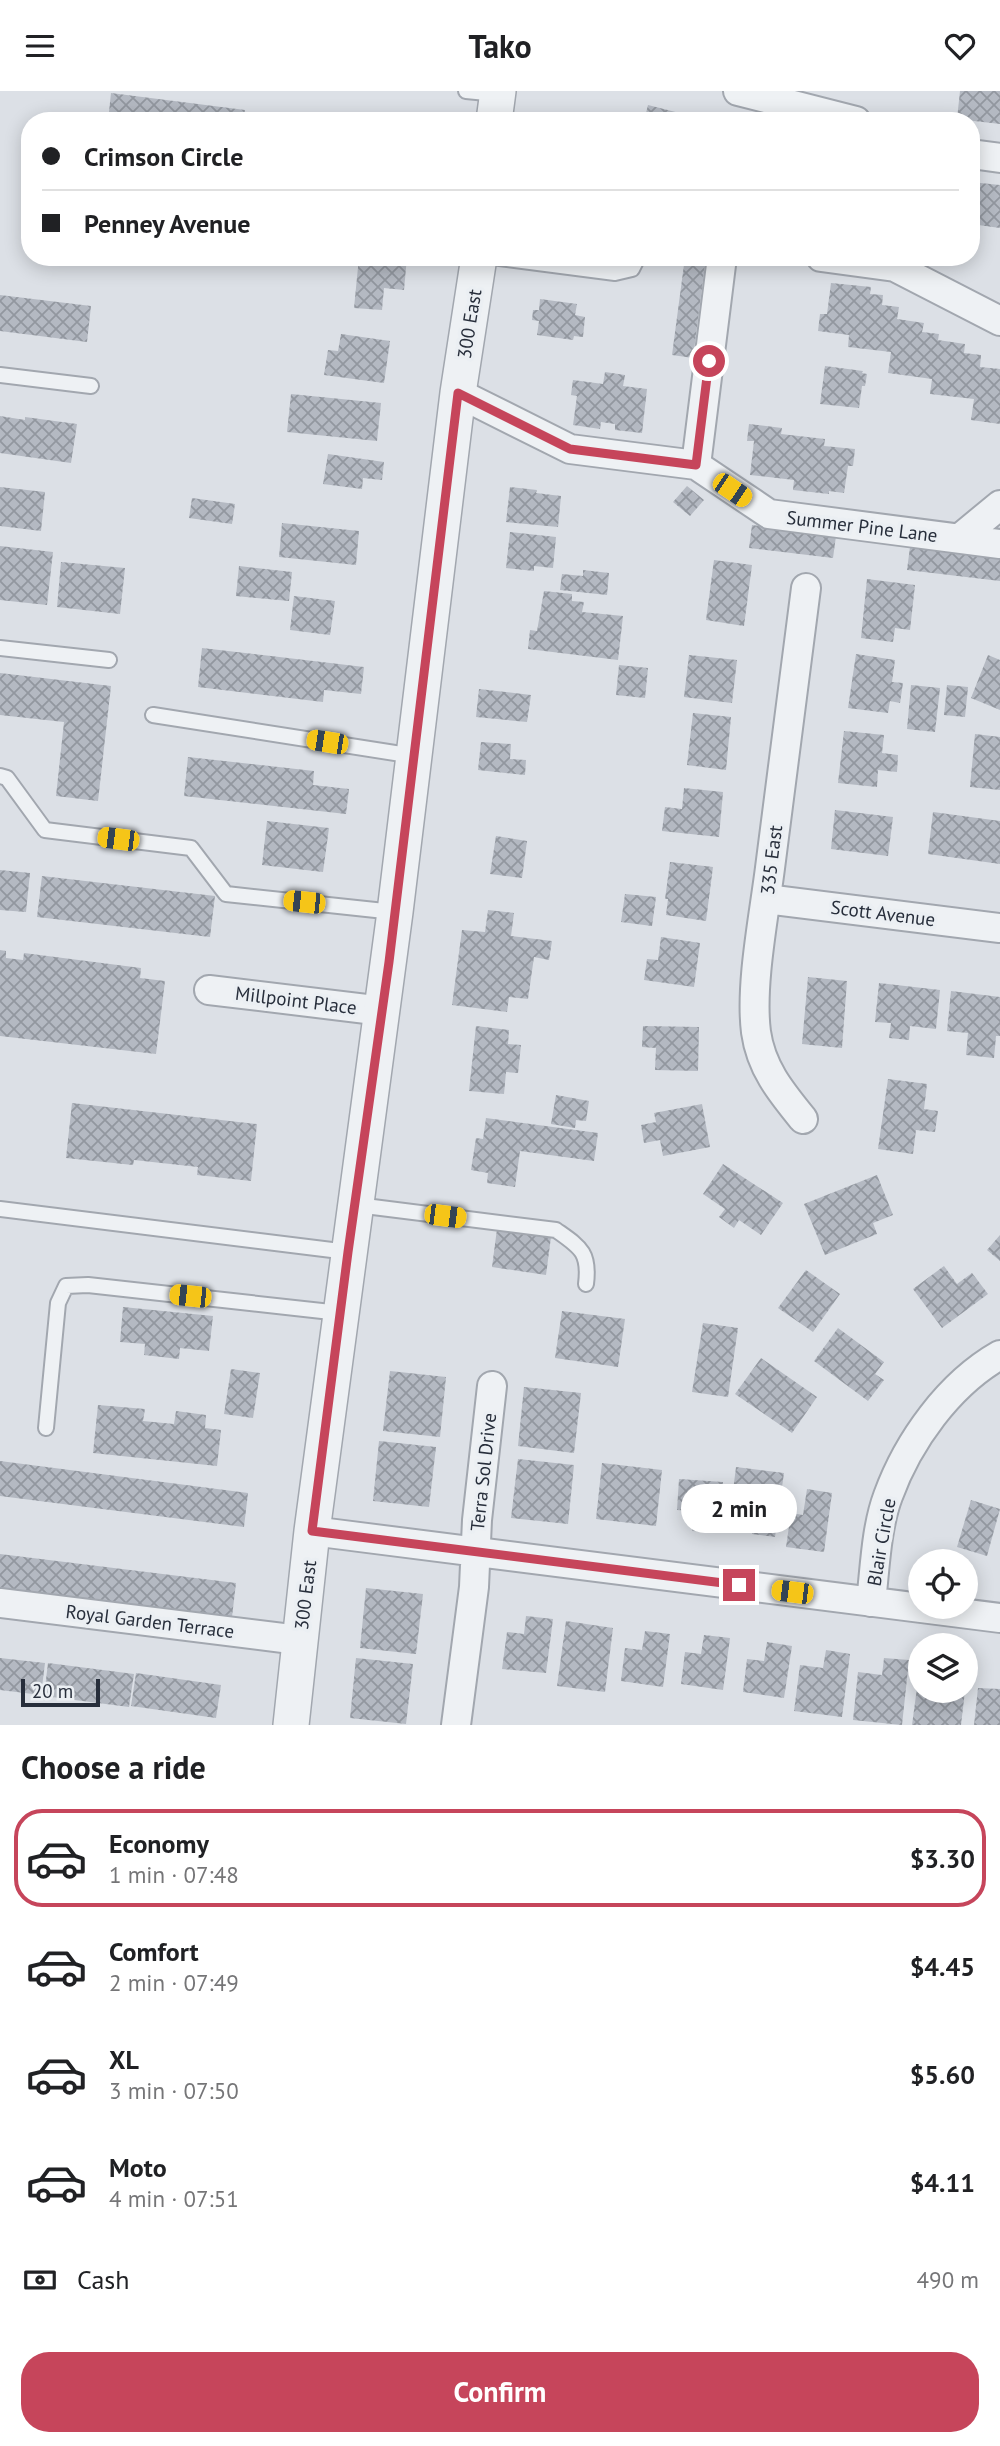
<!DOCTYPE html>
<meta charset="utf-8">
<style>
:root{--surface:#fff;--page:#f6f6f6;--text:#202124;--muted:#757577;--line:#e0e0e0;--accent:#c6455b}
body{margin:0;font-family:"PT Sans",sans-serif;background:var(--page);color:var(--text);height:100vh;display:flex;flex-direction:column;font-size:26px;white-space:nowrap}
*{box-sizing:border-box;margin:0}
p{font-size:23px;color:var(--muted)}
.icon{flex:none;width:38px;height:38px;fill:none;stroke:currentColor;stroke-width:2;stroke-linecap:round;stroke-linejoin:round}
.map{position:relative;height:1634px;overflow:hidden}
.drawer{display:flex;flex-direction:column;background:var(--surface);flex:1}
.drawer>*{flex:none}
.hud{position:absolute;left:21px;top:21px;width:959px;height:154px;border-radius:28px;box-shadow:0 4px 18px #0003;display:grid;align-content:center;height:154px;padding:0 21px;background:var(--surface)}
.tools{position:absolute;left:908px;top:1458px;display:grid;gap:14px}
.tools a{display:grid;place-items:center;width:70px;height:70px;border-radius:50%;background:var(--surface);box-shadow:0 4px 18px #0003;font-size:35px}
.scale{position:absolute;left:21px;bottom:18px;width:79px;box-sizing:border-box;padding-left:7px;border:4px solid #272e3b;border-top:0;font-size:19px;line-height:24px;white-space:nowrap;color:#272e3b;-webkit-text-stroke:5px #ebeff3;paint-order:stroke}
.end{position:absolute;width:32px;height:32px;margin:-16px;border:9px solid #c6455b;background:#fff;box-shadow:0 0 0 4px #fff}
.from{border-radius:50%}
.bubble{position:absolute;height:49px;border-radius:24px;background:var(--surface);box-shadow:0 4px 18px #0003;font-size:23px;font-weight:800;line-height:49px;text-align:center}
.car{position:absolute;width:21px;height:42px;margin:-21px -10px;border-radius:9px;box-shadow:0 0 5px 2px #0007;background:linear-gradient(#f5c518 24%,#345 0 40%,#f5c518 0 76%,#345 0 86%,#f5c518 0)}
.hud b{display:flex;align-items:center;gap:24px;height:66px;font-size:26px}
.hud b+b{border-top:2px solid var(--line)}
.hud i{width:18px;height:18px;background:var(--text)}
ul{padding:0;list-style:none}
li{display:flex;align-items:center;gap:21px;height:98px;margin:0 14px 10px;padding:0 7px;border:4px solid transparent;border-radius:28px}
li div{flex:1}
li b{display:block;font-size:26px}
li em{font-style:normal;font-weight:800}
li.current{border-color:var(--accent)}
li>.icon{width:63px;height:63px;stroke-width:1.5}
h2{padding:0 21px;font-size:32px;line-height:84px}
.pay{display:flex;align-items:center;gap:18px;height:77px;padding:0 21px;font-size:26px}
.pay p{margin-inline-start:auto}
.button{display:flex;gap:14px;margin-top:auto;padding:14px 21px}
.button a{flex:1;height:80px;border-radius:28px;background:var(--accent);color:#fff;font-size:28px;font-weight:800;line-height:80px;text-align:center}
header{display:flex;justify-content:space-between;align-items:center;height:91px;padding:0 21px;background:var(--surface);font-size:32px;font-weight:800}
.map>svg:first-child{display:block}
</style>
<header><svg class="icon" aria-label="menu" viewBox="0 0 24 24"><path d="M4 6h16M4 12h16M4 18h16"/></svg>Tako<svg class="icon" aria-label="heart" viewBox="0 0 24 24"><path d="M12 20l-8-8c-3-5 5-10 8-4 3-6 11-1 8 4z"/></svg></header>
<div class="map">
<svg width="1000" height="1634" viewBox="0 0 1000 1634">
<defs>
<pattern id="building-cross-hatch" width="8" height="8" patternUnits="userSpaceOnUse" patternTransform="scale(1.75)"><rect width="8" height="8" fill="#b4b9c2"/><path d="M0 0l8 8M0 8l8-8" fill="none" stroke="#92979f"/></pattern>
</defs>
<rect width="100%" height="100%" fill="#dce0e6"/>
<path fill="url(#building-cross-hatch)" d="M960 0H1000V33L957 28Z
M111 2 245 19 243 30H108Z
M648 14 707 29V30H644Z
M288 24 323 28 322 30H288Z
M971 91 1000 94V137L971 133Z
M359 166H407L404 199 384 197 382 219 354 217Z
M685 166H706L693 267 672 264Z
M831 192 871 196 870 203 883 204 882 214 899 216 897 228 924 232 922 241 939 243 938 249 965 253 964 262 981 264 980 276 1000 278V333L971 329 974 308 930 303 932 288 888 282 891 261 848 256 849 244 818 240 820 223H827Z
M0 204 91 215 87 251 0 240Z
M540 208 577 213 575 224 585 226 583 246 574 245 573 249 537 244 539 230 532 229 533 219H539Z
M341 243 390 250 384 292 324 284 328 259 338 260Z
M825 275 863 280 862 282 867 283 865 295H862L859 317 820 313Z
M605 281 625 284 623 295 647 298 642 342 615 339V333L601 331 600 338 573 334 577 305 571 304 573 289 603 293Z
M291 303 381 312 377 350 287 341Z
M0 325 25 329V326L77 333 71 372 0 362Z
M749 333 782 337 781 343 825 348 824 355 855 358 853 375H848L844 402 829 400V403L793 399 794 389 750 384 754 350H747Z
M328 363 384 371 382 389 363 387 362 398 323 393Z
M687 395 704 409 690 425 673 411Z
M0 396 45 401 41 440 0 435Z
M510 396 537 399 536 402 561 405 558 436 506 431Z
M192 407 235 413 232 433 189 427Z
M282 432 359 440 356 474 279 466Z
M752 434 836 445 833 467 749 457Z
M510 441 556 446 553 477 534 475V480L506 477Z
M0 455 53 461 47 514 0 509Z
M910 456 1000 466V490L907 479Z
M714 469 752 474 744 535 706 529Z
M61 471 125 477 120 523 57 516Z
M239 475 292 481 289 510 236 505Z
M583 479 609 482 607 504 560 499 562 483 583 485Z
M867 488 915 494 910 539 895 537 893 551 861 547Z
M544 500 572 503V510L584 511 582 521 623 525 618 569 528 558 530 539 537 540Z
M294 505 335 510 330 544 290 539Z
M202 557 364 576 361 603 324 599 323 611 198 596Z
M856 563 895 569 892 591 903 592 900 612 890 610 888 622 848 617Z
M689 564 737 569 732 612 684 606Z
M988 564 1000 569V619L971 607Z
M619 574 648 577 645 607 616 604Z
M0 582 111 595 98 710 56 705 64 631 0 624Z
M911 594 940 597 935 641 907 638Z
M947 594 968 596 965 626 944 624Z
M479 598 531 604 527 631 476 626Z
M693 622 731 626 726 679 687 674Z
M844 640 884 644 882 662 898 664 897 681 878 679 877 696 838 692Z
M975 643 1000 646V699L970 696Z
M481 651 511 653 510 668 526 669 525 684 478 679Z
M188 666 314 680 313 694 349 698 346 723 184 705Z
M684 697 723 701 719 746 662 740 665 716 682 718Z
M835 719 893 726 888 765 831 758Z
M933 721 1000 730V773L928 763Z
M267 730 329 737 323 781 262 774Z
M496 745 527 750 522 787 490 783Z
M670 771 713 776 706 830 666 824 668 808H665Z
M0 779 30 782 26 821 0 819Z
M42 785 215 805 210 846 37 826Z
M625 803 656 806 652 835 621 831Z
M488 819 514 822 511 845 552 850 549 869 534 866 528 908 509 906 507 921 452 914 462 839 485 841Z
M661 846 700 852 694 896 644 889 647 868 658 869Z
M0 859 6 860V867L23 869 24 862 141 877 140 887 165 890 156 963 0 945Z
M808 886 847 890 842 957 802 953Z
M879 892 940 899 936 938 910 935 909 949 889 947 891 932 875 931Z
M951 900 1000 906V945H996L994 967 966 964 968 942 947 940Z
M476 935 509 939 508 953 521 954 518 982 506 981 504 1003 469 1000Z
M643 935 699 936 698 980 655 979 656 957 642 956Z
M888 988 927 993 924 1018 938 1020 935 1041 916 1039 913 1063 878 1058Z
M556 1004 589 1010 586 1030 576 1029 575 1037 551 1033Z
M72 1012 257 1033 251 1090 197 1084 198 1076 134 1069 133 1074 66 1067Z
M702 1013 710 1056 663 1065 660 1049 644 1052 641 1034 656 1031 654 1022Z
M486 1027 598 1042 594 1070 520 1060 515 1096 487 1092 488 1082 471 1079 476 1047 483 1048Z
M723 1073 783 1112 761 1144 739 1129 734 1137 719 1126 725 1118 703 1103Z
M877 1084 893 1124 873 1132 877 1143 825 1164 804 1113Z
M497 1138 551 1146 546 1184 492 1176Z
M1000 1144V1170L987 1159Z
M944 1175 957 1193 972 1182 988 1203 942 1237 913 1198Z
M806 1179 840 1203 813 1241 778 1217Z
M123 1216 213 1225 209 1260 180 1257 179 1268 144 1264 145 1253 120 1251Z
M562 1220 625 1228 618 1276 555 1267Z
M703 1232 738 1237 728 1306 692 1301Z
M838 1237 884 1271 875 1283 884 1289 868 1310 814 1270Z
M761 1267 817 1306 792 1342 735 1303Z
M231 1278 260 1282 253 1327 224 1323Z
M390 1280 446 1286 440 1346 383 1340Z
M524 1296 581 1302 574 1362 518 1355Z
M98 1314 145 1318 143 1330 174 1333 176 1320 206 1324 205 1337 221 1339 217 1375 93 1362Z
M379 1350 436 1356 429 1416 373 1410Z
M518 1368 574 1374 568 1433 511 1427Z
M0 1370 248 1402 244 1436 0 1405Z
M602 1372 662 1379 656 1435 596 1428Z
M736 1376 784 1382 775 1446 752 1443 755 1427 730 1424Z
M679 1388 723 1391 718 1442 692 1440 694 1420 677 1419Z
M807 1398 832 1402 824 1461 786 1456 791 1422 803 1424Z
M971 1409 1000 1418 987 1465 957 1456Z
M0 1463 236 1492 232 1526 0 1498Z
M366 1497 423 1503 416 1563 360 1557Z
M526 1525 553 1528 546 1582 502 1578 507 1541 524 1543Z
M566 1530 613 1537 605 1601 557 1595Z
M645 1540 670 1543 663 1596 621 1590 625 1557 642 1559Z
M704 1544 730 1547 723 1599 681 1593 685 1561 701 1563Z
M767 1551 792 1555 784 1607 743 1601 747 1568 764 1570Z
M826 1559 850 1563 842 1626 794 1620 800 1574 823 1577Z
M0 1567 45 1572 41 1604 0 1599Z
M356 1567 413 1573 406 1633 350 1627Z
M884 1567 909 1569 902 1634 853 1629 858 1581 882 1584Z
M48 1572 134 1583 129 1616 44 1605Z
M136 1582 221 1594 216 1627 131 1615Z
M919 1582 920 1600H965L961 1634H912Z
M978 1597 1000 1598V1634H974Z"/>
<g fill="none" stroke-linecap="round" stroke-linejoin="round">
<g stroke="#a2a7af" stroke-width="18">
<path id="service" d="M466 0 497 3
M492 166 615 182 632 178 638 166
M0 284 91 295
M0 557 109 569
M153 624 414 665
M0 685 7 687 45 739 191 757 226 803 394 821
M357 1114 556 1139C580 1156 590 1161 586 1193
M0 1118 348 1161
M46 1337 58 1212 66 1195 88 1194 340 1222"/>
</g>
<g stroke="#a2a7af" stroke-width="32">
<path id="minor" d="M738 0 856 30
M971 63 1000 67
M821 166 895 176 1000 230
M458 302 570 358 696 374 769 423 1000 453
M696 374 722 166
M960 447 1000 414
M766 808 1000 837
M209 899 383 920
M803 1028C781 1001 761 977 756 941 750 894 764 825 770 777 782 683 794 590 806 497
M312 1440 1000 1527
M871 1511C875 1477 876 1437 888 1405 908 1350 949 1293 1000 1264
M0 1512 299 1549
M456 1634 474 1496 477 1429 492 1295"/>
</g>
<g stroke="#a2a7af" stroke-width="38">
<path id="tertiary" d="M494 30 498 0
M291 1634 312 1440 395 821 458 302 479 166"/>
</g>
<use href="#service" stroke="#eef1f4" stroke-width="14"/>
<use href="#minor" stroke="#eef1f4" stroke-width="28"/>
<use href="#tertiary" stroke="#eef1f4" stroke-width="35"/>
</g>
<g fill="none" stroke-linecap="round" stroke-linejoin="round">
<path stroke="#c6455b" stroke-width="9" d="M709 270 696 374 570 358 458 302 389 871 348 1161 312 1440 739 1494"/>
</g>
<g text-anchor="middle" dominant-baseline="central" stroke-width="7" stroke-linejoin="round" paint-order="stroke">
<g font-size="19" fill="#272e3b" stroke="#ebeff3">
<text transform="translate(469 233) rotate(-81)">300 East</text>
<text transform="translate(862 435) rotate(7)">Summer Pine Lane</text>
<text transform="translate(771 769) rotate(-83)">335 East</text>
<text transform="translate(883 822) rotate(7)">Scott Avenue</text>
<text transform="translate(296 909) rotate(7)">Millpoint Place</text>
<text transform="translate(483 1381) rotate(-84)">Terra Sol Drive</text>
<text transform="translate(881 1451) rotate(-80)">Blair Circle</text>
<text transform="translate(305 1504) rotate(-83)">300 East</text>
<text transform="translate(150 1530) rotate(7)">Royal Garden Terrace</text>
</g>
</g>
</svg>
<div class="tools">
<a><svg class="icon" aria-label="locate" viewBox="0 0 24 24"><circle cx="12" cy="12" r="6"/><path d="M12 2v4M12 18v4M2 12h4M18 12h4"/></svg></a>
<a><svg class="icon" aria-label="layers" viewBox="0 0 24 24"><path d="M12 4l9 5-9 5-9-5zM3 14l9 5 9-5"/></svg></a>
</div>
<div class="scale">20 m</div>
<i class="end from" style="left:709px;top:270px"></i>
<i class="end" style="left:739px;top:1494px"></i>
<div class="bubble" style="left:681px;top:1393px;width:116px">2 min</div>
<i class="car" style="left:732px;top:399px;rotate:124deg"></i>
<i class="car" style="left:327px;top:651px;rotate:279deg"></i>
<i class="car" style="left:118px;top:748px;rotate:277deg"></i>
<i class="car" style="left:304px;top:811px;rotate:276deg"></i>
<i class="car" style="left:445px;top:1125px;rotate:97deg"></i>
<i class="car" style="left:190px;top:1205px;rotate:276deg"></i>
<i class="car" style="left:792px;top:1501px;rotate:277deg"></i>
<div class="hud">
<b><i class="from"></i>Crimson Circle</b>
<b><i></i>Penney Avenue</b>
</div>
</div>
<section class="drawer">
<h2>Choose a ride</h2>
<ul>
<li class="current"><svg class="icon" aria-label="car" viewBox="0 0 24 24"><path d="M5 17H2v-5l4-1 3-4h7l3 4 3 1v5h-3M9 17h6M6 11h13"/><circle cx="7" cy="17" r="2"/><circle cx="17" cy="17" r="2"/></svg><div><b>Economy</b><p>1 min · 07:48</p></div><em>$3.30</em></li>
<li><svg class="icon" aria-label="car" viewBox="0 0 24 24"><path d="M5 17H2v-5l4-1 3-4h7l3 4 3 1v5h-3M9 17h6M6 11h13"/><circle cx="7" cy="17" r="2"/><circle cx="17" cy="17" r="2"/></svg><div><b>Comfort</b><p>2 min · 07:49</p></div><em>$4.45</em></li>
<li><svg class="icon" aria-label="car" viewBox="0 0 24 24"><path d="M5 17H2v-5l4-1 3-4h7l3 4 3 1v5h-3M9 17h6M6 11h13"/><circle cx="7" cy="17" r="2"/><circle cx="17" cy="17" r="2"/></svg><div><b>XL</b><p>3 min · 07:50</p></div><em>$5.60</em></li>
<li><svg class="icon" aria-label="car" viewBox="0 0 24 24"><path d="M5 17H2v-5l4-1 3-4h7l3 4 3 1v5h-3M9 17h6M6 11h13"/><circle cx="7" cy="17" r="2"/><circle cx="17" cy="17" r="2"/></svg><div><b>Moto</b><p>4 min · 07:51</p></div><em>$4.11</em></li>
</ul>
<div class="pay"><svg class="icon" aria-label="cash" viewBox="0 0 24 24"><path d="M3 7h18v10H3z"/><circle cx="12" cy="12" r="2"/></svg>Cash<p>490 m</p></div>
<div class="button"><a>Confirm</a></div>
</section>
